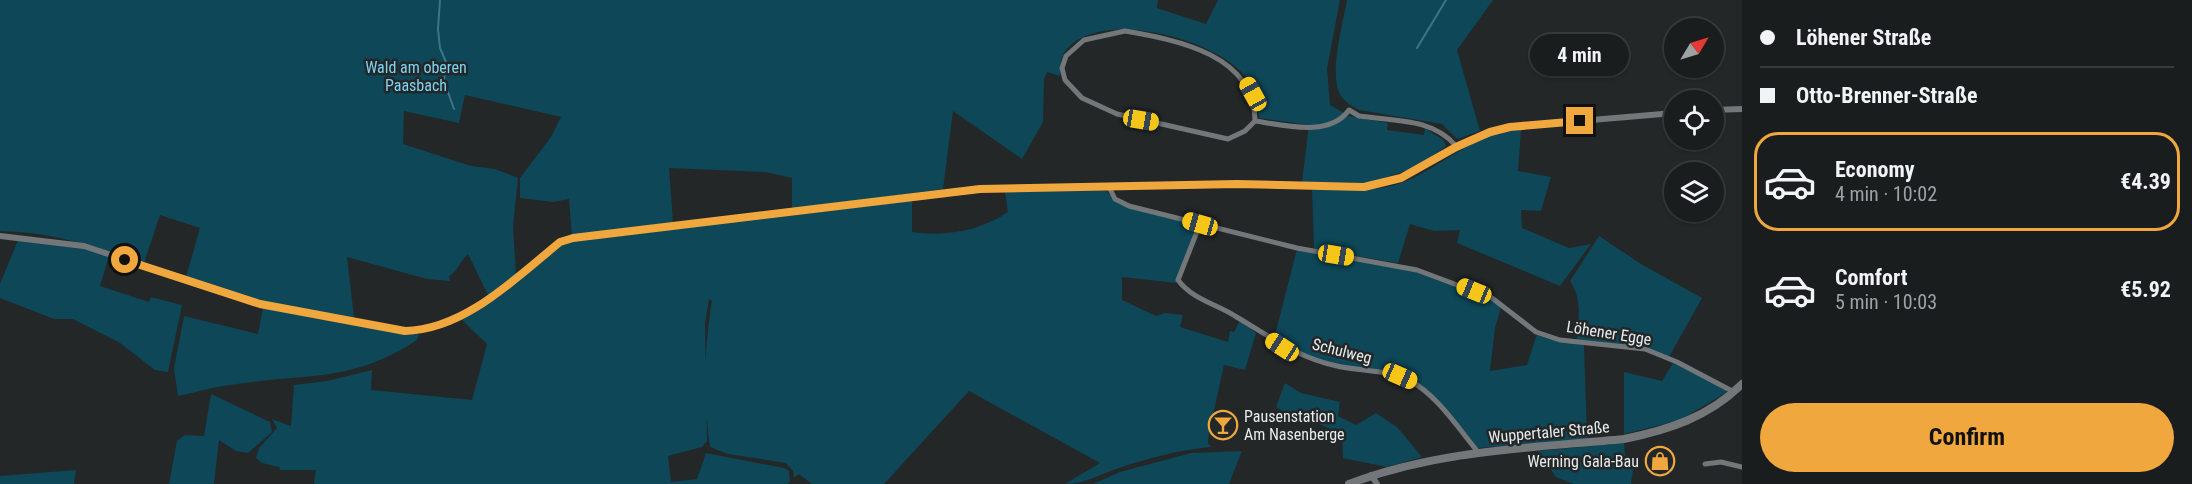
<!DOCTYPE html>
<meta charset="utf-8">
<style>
:root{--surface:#1a1d1e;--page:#272a2b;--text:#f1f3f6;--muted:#9fa2a4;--line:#383b3c;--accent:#efa73e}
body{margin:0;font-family:"Roboto Condensed",sans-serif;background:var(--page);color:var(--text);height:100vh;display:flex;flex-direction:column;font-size:22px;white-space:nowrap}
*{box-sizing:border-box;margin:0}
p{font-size:20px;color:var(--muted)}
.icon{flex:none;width:33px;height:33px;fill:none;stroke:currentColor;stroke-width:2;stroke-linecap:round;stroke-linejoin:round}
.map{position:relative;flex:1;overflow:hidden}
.side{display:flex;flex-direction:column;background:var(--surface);width:450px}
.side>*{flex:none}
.top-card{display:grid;align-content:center;height:132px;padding:0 18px;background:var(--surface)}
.needle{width:39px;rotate:52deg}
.fabs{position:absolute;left:1664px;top:18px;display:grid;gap:12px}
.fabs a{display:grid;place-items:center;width:60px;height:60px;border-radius:50%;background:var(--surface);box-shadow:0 2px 4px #0004,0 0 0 2px var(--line);font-size:30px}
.end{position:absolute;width:27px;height:27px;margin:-14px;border:8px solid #efa73e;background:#111;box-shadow:0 0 0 3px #111}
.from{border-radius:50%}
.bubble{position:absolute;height:42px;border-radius:21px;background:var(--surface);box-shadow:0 2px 4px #0004,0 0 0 2px var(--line);font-size:20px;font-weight:700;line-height:42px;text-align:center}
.car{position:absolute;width:18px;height:36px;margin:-18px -9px;border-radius:8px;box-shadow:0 0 4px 2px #0007;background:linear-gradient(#f5c518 24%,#345 0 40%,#f5c518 0 76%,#345 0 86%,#f5c518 0)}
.top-card b{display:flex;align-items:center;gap:21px;height:57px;font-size:22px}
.top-card b+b{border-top:2px solid var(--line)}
.top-card i{width:15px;height:15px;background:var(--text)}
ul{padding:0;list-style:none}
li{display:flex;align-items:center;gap:18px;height:99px;margin:0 12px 9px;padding:0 6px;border:3px solid transparent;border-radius:24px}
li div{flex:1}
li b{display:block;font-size:22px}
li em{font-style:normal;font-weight:700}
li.on{border-color:var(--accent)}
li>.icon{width:54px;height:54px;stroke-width:1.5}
.button{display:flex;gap:12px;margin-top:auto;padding:12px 18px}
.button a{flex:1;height:69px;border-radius:36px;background:var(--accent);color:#111;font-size:24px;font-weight:700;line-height:69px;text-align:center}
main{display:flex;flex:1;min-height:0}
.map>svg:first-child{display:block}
</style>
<main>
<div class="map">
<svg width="1742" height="484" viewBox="0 0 1742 484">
<rect width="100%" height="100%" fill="#232728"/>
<path fill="#0d4758" d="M0 0H1158L1157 8 1206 24 1218 0H1340L1327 69 1330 105 1349 116 1388 123 1387 130 1424 135 1425 128 1443 140 1446 146 1417 167 1369 183 1302 182 1309 125 1259 118C1257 102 1255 89 1244 75 1214 38 1095 6 1064 53 1060 60 1060 69 1060 76L1047 72 1044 79 1043 122 1022 159 953 111 943 189 792 210V178L766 172 669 168 673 223 572 236 569 199 553 202 520 198V178L551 137 561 117 465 95 459 123 404 111 403 144 471 166 495 169 518 178 513 226 516 275 488 295 468 254C460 261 458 271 449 276L450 281 427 279 347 257 354 317 264 302 186 277 200 228 160 215 144 263C96 246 51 232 0 231Z
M1347 0H1493L1457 50 1480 131 1457 139 1442 124 1359 110C1352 106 1346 103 1341 96 1328 76 1343 23 1347 0Z
M1521 130 1518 171 1551 177 1541 211 1521 210 1522 228 1569 248 1591 244 1560 286 1457 243 1460 230 1434 231 1410 224 1398 263 1314 249 1312 189C1342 190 1375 193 1404 182 1447 164 1470 134 1521 130Z
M1031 191H1106L1117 202 1197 226 1176 283 1122 277V300L1156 316 1165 313 1183 315 1180 327 1228 342 1230 331 1234 332 1240 320 1256 333 1245 370 1224 365 1209 433 1208 443 1211 447C1179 450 1148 458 1119 468 1100 474 1086 484 1065 484L1100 463 969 391 884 484H812L799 474 794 478 793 471 786 463 728 454 710 447C703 401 704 347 712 301L709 299 705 324 707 441 702 447 668 456 671 482 697 479 706 453 784 468 789 471 790 482 787 484H314L316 470H280L279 467 262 463 256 458 259 448 277 428 272 419 291 426 294 385 327 381 372 370 371 390 472 400 487 344 460 318 500 295 560 246 573 240 912 200V232C945 237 980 231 1008 212L1005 192Z
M1599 236 1641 264 1702 298 1669 357 1641 347 1577 340C1579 318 1582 299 1570 281Z
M18 240 83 248 109 256 100 286 149 302 151 297 182 305 168 372 155 370 120 343 73 319H54L0 298V284Z
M1297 249 1411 270 1490 299 1501 307 1495 328 1490 371 1527 365 1537 334 1584 345 1587 439 1477 448 1412 379 1335 365 1307 356 1274 339Z
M263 308 404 334H419L417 340C352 383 307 373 237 384 217 386 197 392 178 396L174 368 184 316 258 334Z
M1673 363 1726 389 1727 392 1680 420 1624 434V372L1662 381Z
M1285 383 1301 393 1340 402 1338 416 1356 425 1376 413 1398 428 1422 457 1387 467 1343 458 1342 434 1303 417 1286 413 1276 407Z
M211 394 270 422 272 432 248 453 236 451 219 440 214 484H169L177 441 185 435 204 436Z
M1624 443 1625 455 1634 462 1631 484H1574L1556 477 1538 451Z
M1242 451 1229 484H1093L1120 472 1191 453Z
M76 470 74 484H0V476Z"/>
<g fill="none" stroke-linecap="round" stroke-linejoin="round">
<path stroke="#3e7487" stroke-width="2" d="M440 0 438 29 440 48 446 62 444 81 454 109
M1417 48 1446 0"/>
<path stroke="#737779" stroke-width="5" d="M1125 31C1178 40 1255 55 1255 121L1245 131 1228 139 1117 114 1082 98 1065 80 1062 68 1066 56 1084 40Z
M1255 121C1284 125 1329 138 1349 110L1359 116C1394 121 1433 118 1456 146
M1109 187 1115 199 1129 206 1297 248 1417 270 1492 298 1536 332 1560 340 1645 349 1677 362 1734 392
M1200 224 1178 280C1192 299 1216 304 1235 316 1269 336 1298 358 1337 366 1358 371 1391 370 1409 380 1437 395 1458 428 1478 452
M1705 464 1721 462 1742 467"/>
<path stroke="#737779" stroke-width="6" d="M1713 110 1742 109
M0 236 84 246 260 304 405 331C464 330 516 278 560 242L573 238 980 189 1237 184 1364 187 1401 178 1473 139 1510 127 1674 113
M1371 475 1377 484"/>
<path stroke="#737779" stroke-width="8" d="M1349 484C1437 450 1531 448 1624 439 1668 430 1709 417 1742 384"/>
</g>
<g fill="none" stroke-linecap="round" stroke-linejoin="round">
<path stroke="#efa73e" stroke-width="8" d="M125 260 260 304 405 331C464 330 516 278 560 242L573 238 980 189 1237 184 1364 187 1401 178 1456 147 1490 132 1510 127 1580 121"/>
</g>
<defs>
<g id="bar-ring" transform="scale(1.5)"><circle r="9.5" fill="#232728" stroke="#efa73e" stroke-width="1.5"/><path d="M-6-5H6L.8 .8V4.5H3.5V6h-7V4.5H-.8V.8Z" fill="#efa73e"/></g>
<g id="shop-ring" transform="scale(1.5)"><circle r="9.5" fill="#232728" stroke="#efa73e" stroke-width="1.5"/><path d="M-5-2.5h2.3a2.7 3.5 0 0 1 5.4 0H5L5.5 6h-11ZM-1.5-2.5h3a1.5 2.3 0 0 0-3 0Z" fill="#efa73e"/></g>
</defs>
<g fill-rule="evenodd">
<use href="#bar-ring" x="1223" y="425"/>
<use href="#shop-ring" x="1660" y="461"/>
</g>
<g text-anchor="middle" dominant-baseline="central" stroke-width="5" stroke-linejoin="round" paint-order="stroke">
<g font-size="16" fill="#7dd4f2" stroke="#232728">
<text x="416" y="67">Wald am oberen<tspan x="416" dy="18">Paasbach</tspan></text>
</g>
<g font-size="16" fill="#e8ebec" stroke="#232728">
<text transform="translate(1609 333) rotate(9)">Löhener Egge</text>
<text transform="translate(1342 351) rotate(14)">Schulweg</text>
<text transform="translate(1549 432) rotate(-5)">Wuppertaler Straße</text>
</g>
<g font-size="16" fill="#e8ebec" stroke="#232728" text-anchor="start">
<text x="1244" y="416">Pausenstation<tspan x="1244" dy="18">Am Nasenberge</tspan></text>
<text x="1639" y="461" text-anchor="end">Werning Gala-Bau</text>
</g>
</g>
</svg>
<div class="fabs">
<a><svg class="needle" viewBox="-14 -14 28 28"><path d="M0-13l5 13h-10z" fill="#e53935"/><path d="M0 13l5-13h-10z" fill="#9fa2a4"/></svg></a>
<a><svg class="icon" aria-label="locate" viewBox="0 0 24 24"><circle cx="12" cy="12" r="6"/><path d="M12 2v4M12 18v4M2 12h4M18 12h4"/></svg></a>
<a><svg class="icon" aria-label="layers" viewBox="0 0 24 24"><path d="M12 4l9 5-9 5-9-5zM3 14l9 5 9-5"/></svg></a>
</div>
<i class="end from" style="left:125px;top:260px"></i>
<i class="end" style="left:1580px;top:121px"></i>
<div class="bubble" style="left:1530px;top:34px;width:99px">4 min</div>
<i class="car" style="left:1253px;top:94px;rotate:331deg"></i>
<i class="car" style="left:1141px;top:120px;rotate:100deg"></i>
<i class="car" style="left:1200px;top:224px;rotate:286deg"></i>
<i class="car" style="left:1336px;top:255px;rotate:99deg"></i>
<i class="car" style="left:1474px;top:291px;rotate:292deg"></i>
<i class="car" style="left:1282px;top:347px;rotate:303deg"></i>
<i class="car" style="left:1400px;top:376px;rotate:114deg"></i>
</div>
<section class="side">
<div class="top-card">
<b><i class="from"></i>Löhener Straße</b>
<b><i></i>Otto-Brenner-Straße</b>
</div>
<ul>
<li class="on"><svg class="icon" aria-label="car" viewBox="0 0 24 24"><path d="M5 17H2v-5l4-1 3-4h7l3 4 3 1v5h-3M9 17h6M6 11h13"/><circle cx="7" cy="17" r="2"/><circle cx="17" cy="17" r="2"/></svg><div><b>Economy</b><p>4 min · 10:02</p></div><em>€4.39</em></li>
<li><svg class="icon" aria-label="car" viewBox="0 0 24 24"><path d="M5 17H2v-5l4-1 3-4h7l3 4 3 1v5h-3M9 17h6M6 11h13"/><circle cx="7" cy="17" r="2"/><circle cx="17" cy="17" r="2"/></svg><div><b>Comfort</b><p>5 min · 10:03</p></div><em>€5.92</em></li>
</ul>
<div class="button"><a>Confirm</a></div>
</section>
</main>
